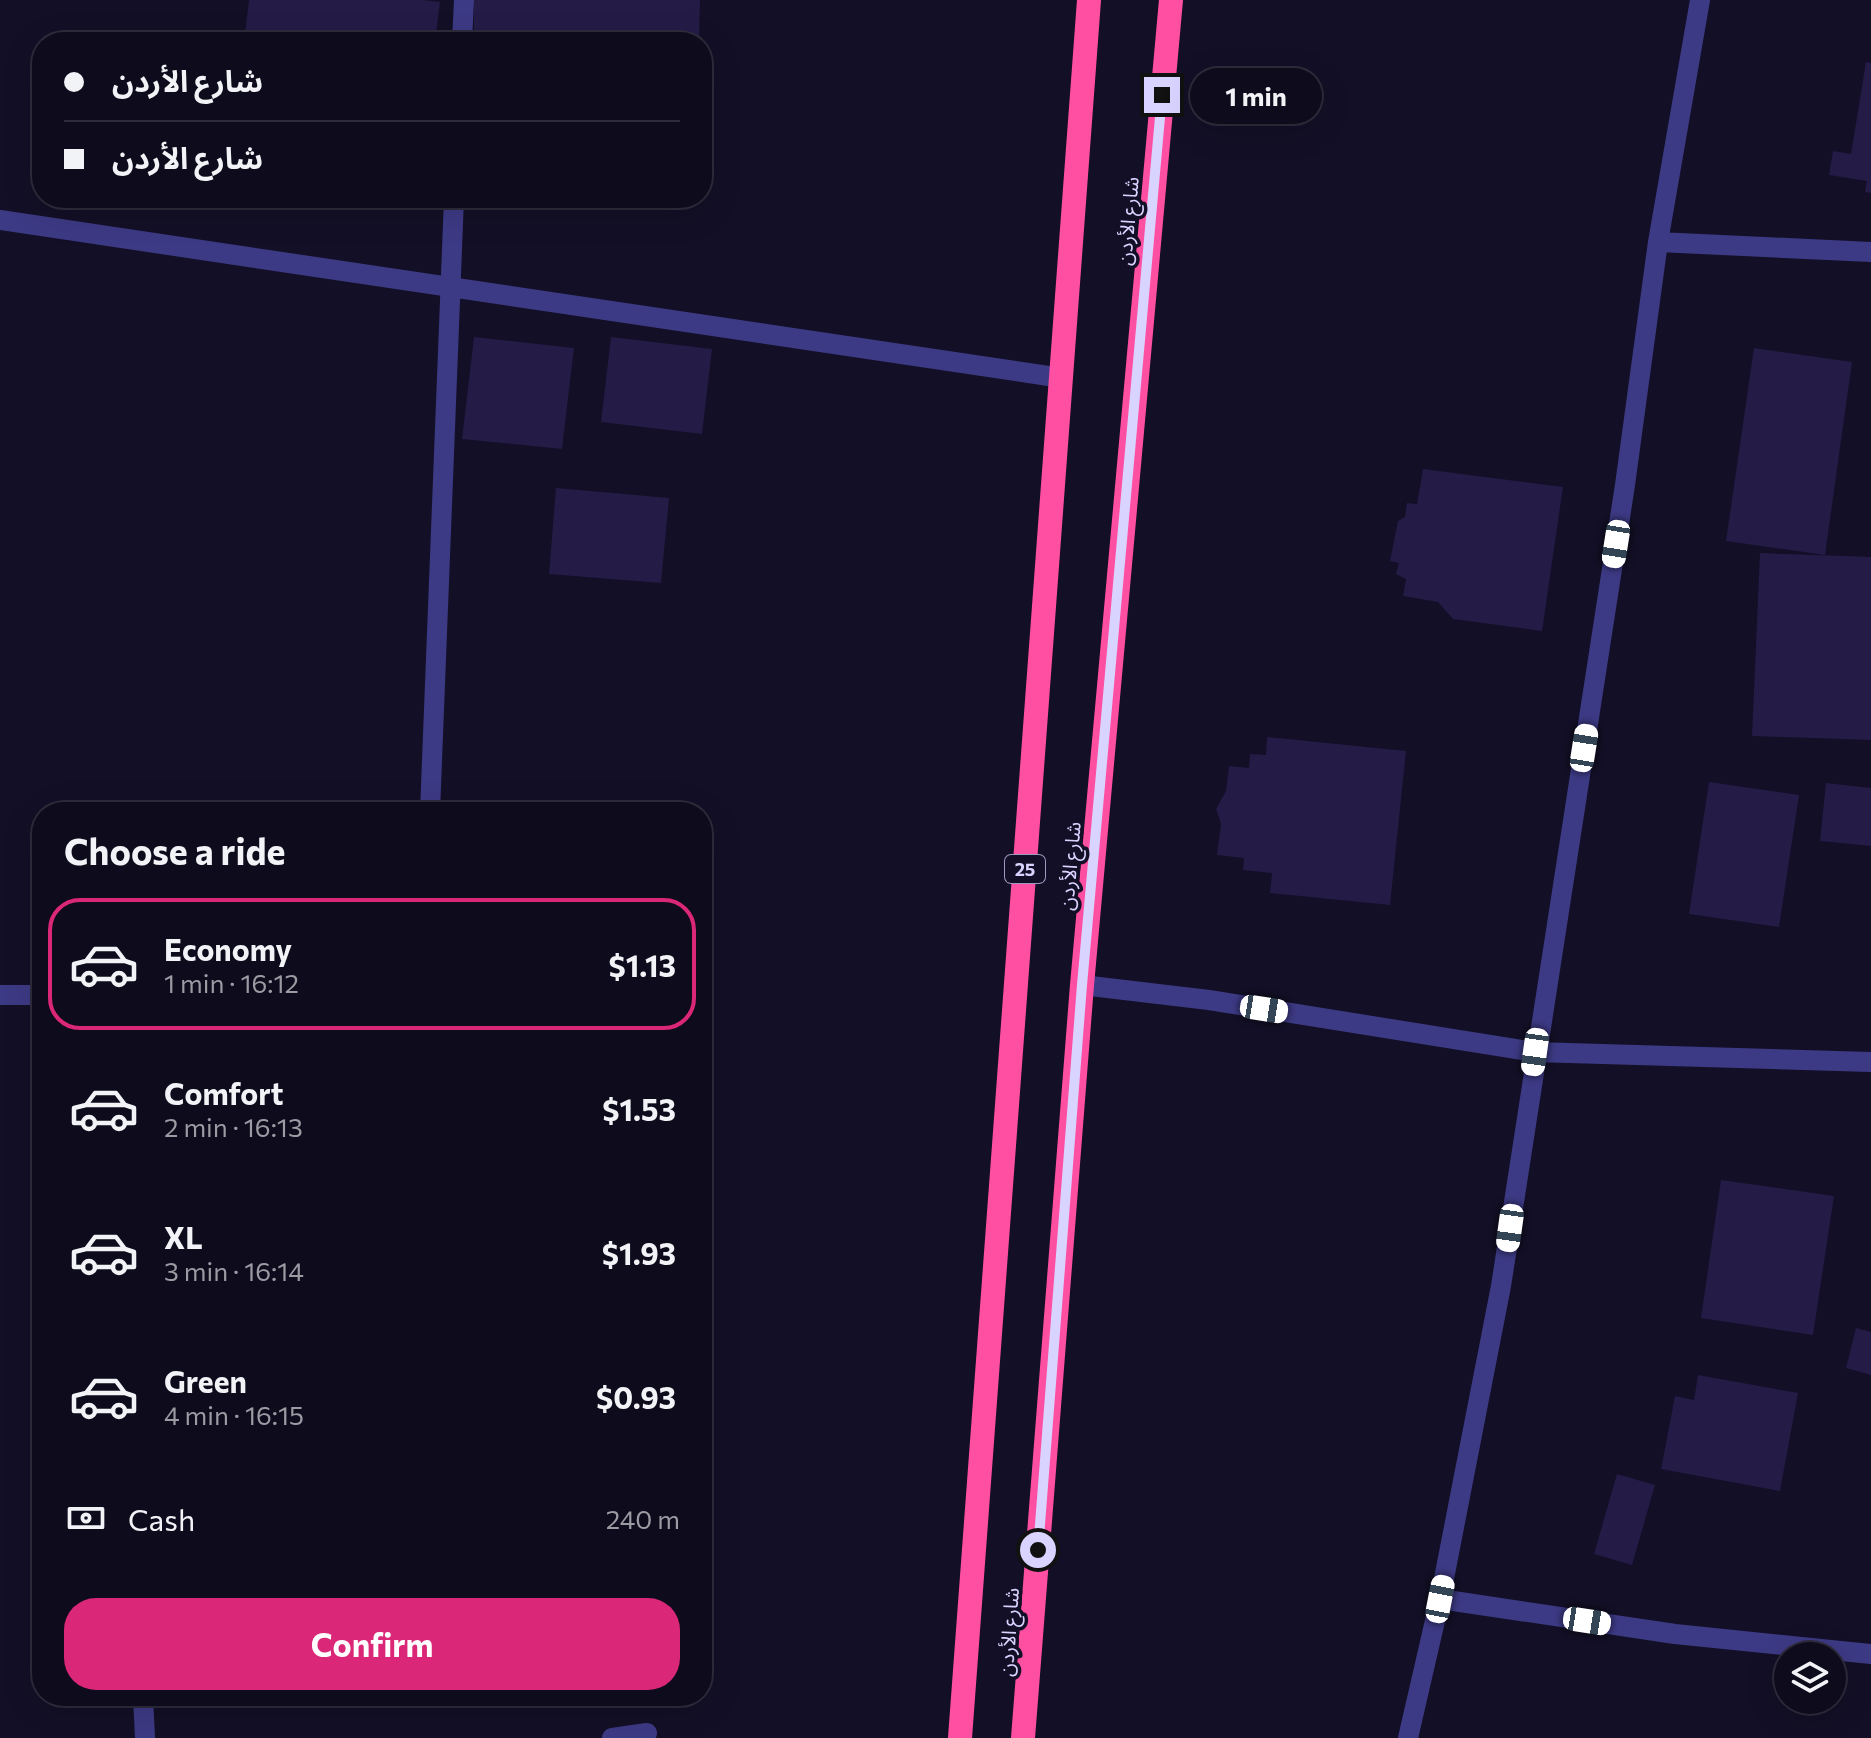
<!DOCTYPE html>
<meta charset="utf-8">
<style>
:root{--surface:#0e0b1c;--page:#1c1929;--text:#f1f3f6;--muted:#9b9ba3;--line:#2e2b3b;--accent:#db2777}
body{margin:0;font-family:Commissioner,"Noto Sans Arabic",sans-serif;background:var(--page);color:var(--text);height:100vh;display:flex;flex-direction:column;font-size:30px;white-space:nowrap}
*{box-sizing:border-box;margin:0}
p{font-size:26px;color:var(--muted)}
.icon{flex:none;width:44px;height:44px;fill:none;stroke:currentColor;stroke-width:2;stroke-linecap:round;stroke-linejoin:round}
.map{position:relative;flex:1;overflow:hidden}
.side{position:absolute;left:32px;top:802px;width:680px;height:904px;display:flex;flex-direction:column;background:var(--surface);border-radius:32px;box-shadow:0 8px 32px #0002,0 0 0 2px var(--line)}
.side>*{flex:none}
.guide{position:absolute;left:32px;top:32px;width:680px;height:176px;border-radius:32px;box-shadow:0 8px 32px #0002,0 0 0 2px var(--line);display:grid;align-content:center;height:176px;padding:0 32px;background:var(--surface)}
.controls{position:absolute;left:1774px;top:1642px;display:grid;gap:16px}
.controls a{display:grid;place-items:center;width:72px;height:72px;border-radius:50%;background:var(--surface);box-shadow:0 8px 32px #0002,0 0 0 2px var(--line);font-size:40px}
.end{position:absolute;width:36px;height:36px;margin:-18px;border:10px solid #d9d4ff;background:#111;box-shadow:0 0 0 4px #111}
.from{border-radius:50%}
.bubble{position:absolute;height:56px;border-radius:28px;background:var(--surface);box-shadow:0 8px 32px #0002,0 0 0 2px var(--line);font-size:26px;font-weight:700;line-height:56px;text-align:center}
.car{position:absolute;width:24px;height:48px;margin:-24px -12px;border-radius:10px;box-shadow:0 0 6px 2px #0007;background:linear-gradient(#fff 24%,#345 0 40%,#fff 0 76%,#345 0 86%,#fff 0)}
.guide b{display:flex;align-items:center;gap:28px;height:76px;font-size:30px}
.guide b+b{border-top:2px solid var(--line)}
.guide i{width:20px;height:20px;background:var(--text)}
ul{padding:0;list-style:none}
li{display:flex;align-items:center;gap:24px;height:132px;margin:0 16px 12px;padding:0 16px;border:4px solid transparent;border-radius:32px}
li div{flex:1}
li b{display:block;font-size:30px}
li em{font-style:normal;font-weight:700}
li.current{border-color:var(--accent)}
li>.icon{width:72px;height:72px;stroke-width:1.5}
h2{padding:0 32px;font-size:36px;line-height:96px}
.pay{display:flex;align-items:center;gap:20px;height:88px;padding:0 32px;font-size:30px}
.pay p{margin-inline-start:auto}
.action{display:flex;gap:16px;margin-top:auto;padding:16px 32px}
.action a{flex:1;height:92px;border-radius:32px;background:var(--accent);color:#fff;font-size:32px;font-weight:700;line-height:92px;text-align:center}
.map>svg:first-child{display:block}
</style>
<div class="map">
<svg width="1871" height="1738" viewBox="0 0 1871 1738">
<rect width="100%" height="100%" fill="#130f26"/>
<path fill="#241b47" d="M249 0H423L440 2 435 42H315L245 34Z
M474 0H700L699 42H474Z
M1866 62 1871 63V193L1865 192 1867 181 1829 175 1833 151 1851 154Z
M474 337 574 348 562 449 462 439Z
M611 337 712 349 702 434 601 422Z
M1754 348 1852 362 1825 555 1726 541Z
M1423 469 1563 487 1542 631 1453 619 1438 602 1403 596 1406 579 1396 574 1399 563 1390 561 1398 521 1405 517 1407 503 1417 504Z
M556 488 669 498 661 583 549 574Z
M1760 553 1871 557V740L1752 736Z
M1267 737 1406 751 1390 905 1270 893 1272 873 1243 870 1244 858 1217 855 1221 824 1216 809 1226 791 1229 766 1249 768 1250 754 1266 755Z
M1709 782 1799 795 1779 927 1689 914Z
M1826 783 1871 788V846L1820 841Z
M1721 1180 1834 1196 1813 1335 1701 1318Z
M1856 1328 1871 1332V1375L1846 1368Z
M1698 1375 1798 1393 1780 1491 1661 1469 1675 1396 1694 1400Z
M1617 1474 1655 1485 1632 1565 1594 1554Z"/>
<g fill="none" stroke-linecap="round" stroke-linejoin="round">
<path stroke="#3d3a85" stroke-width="20" d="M462 42 464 0
M0 220 1062 378
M1658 242 1871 252
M430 812 454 198
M1082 985 1209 1000 1535 1052 1871 1062
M0 995H42
M1440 1599 1675 1634 1871 1654
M143 1696 145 1738
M612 1738 647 1733
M1408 1738 1440 1599 1501 1286 1625 485 1658 242 1700 0"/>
<path stroke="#ff4fa3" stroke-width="24" d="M960 1738 1089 0
M1023 1738 1082 985 1171 0"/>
</g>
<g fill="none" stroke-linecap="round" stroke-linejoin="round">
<path stroke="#d9d4ff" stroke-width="10" d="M1038 1550 1082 985 1162 95"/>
</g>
<g text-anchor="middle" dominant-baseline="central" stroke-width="7" stroke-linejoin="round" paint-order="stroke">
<rect fill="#130f26" stroke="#9e99be" stroke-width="2" x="1005" y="855" width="40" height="28" rx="6"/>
<g font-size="18" font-weight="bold" fill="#d9d4ff">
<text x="1025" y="869">25</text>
</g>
<g font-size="20" fill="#d9d4ff" stroke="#130f26">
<text transform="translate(1127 221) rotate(-85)">شارع الأردن</text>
<text transform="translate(1069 866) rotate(-85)">شارع الأردن</text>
<text transform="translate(1008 1632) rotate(-86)">شارع الأردن</text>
</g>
</g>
</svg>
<div class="controls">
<a><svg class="icon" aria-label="layers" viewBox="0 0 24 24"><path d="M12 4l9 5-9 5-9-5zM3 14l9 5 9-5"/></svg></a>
</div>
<i class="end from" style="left:1038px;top:1550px"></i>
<i class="end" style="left:1162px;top:95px"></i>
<div class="bubble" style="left:1190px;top:68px;width:132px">1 min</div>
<i class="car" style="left:1616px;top:544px;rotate:189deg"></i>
<i class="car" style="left:1584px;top:748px;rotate:9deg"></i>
<i class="car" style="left:1264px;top:1009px;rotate:99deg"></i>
<i class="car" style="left:1535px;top:1052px;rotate:188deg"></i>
<i class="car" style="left:1510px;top:1228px;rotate:188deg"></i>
<i class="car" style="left:1440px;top:1599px;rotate:11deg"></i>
<i class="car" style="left:1587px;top:1621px;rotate:99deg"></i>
<div class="guide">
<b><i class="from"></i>شارع الأردن</b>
<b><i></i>شارع الأردن</b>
</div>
<section class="side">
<h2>Choose a ride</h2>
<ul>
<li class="current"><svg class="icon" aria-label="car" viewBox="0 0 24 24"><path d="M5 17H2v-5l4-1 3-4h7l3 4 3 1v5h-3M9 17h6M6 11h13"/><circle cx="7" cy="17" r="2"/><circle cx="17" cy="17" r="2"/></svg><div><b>Economy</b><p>1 min · 16:12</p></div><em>$1.13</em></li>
<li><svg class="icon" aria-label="car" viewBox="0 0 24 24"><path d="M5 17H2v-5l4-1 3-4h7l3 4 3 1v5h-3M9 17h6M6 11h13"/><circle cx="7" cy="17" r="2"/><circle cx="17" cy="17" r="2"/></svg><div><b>Comfort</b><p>2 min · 16:13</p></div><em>$1.53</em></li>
<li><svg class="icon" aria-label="car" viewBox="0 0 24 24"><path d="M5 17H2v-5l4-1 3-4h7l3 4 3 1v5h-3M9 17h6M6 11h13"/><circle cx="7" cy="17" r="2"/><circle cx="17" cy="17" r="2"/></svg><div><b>XL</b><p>3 min · 16:14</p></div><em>$1.93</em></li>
<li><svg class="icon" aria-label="car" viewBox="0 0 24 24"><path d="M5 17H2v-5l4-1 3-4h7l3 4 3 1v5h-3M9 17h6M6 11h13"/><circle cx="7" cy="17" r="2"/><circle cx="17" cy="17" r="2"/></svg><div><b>Green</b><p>4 min · 16:15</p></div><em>$0.93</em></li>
</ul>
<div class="pay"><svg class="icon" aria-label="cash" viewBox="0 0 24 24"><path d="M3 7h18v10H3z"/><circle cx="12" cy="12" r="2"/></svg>Cash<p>240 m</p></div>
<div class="action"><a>Confirm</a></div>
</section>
</div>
